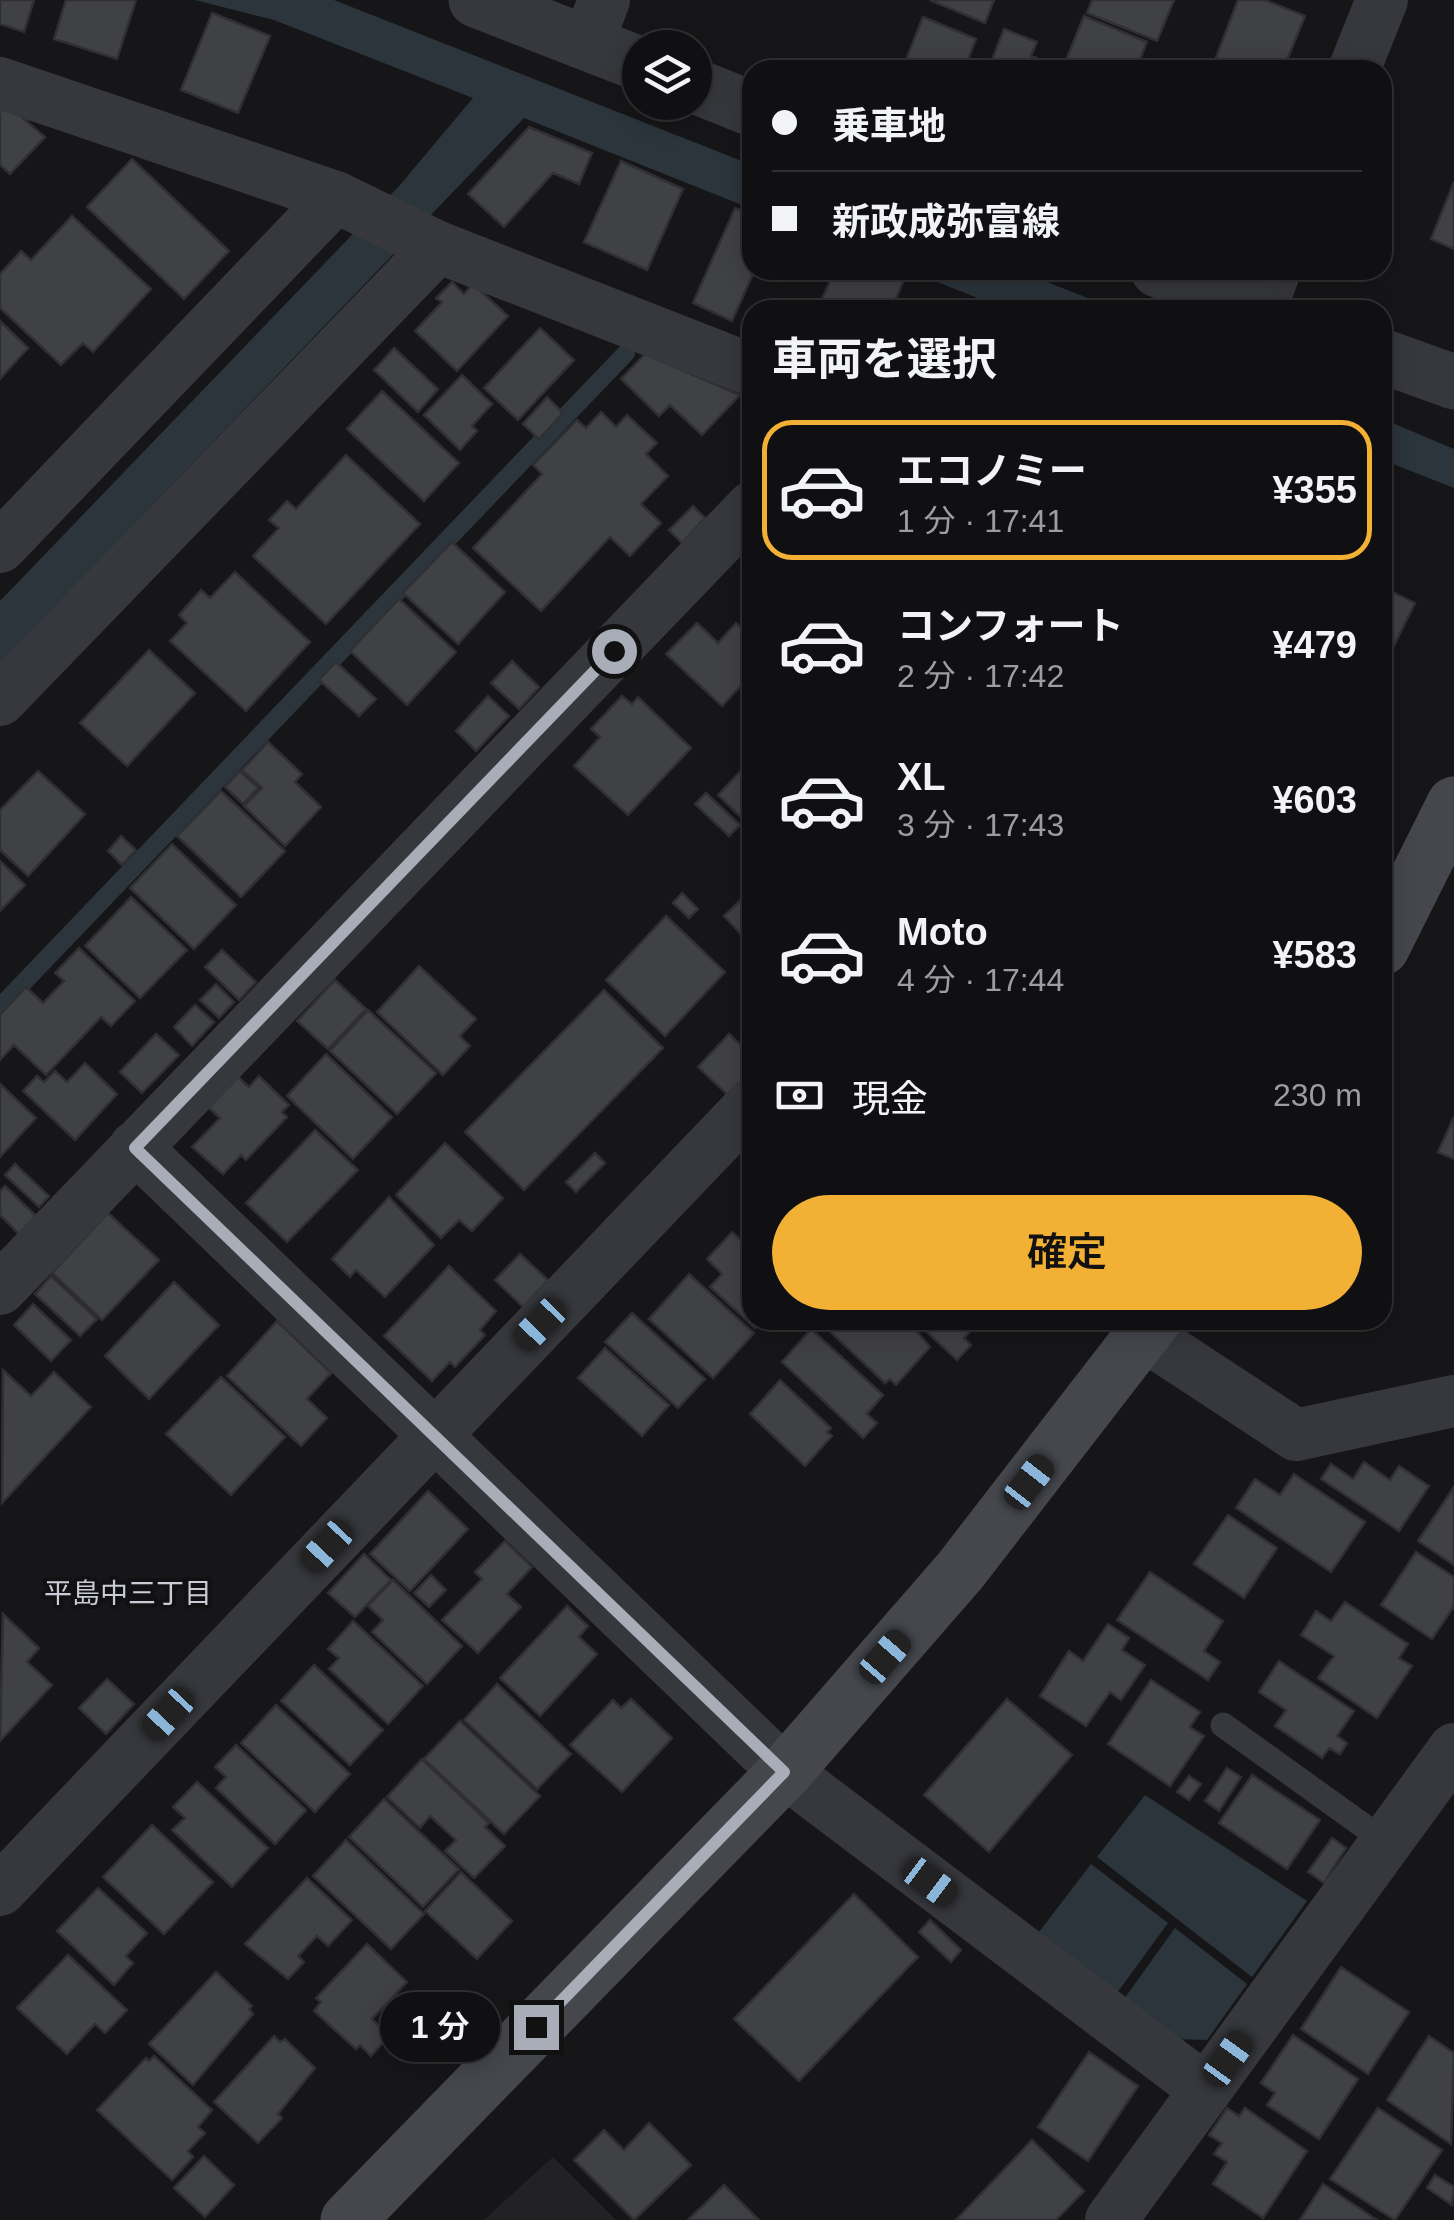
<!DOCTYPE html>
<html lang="ja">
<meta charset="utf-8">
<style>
:root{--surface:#101012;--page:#19191b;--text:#f1f3f6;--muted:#9c9d9f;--line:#303032;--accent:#f2b134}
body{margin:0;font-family:Helvetica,"Noto Sans JP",sans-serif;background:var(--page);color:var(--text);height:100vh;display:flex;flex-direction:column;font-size:38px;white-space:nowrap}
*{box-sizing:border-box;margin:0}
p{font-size:32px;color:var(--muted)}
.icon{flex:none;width:55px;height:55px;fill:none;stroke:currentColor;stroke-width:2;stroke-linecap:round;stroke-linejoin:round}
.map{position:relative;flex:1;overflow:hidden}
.drawer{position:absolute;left:742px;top:300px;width:650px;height:1030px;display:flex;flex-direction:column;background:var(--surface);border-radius:30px;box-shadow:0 5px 25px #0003,0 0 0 2px var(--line)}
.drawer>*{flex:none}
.top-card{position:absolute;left:742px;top:60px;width:650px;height:220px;border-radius:30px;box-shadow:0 5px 25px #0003,0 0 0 2px var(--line);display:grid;align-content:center;height:220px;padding:0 30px;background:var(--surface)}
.buttons{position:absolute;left:622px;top:30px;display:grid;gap:20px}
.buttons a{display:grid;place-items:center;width:90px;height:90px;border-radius:50%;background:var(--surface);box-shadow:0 5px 25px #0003,0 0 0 2px var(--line);font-size:50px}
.end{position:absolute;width:45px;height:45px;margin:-22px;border:12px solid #a8adb8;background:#111;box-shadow:0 0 0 5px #111}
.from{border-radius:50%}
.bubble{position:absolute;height:70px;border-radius:35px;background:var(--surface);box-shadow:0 5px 25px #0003,0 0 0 2px var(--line);font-size:32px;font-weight:600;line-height:70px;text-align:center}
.car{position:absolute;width:30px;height:60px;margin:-30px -15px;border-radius:12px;box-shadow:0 0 8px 2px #0007;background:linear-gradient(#222 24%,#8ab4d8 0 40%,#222 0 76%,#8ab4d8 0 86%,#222 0)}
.top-card b{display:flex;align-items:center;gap:35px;height:95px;font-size:38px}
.top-card b+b{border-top:2px solid var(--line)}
.top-card i{width:25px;height:25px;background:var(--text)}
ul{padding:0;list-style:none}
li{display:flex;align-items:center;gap:30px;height:140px;margin:0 20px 15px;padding:0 10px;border:5px solid transparent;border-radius:30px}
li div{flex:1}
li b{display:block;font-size:38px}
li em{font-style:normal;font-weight:600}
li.selected{border-color:var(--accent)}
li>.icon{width:90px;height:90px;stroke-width:1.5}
h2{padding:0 30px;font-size:45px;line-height:120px}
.pay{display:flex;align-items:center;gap:25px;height:110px;padding:0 30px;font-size:38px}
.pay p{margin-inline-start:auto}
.button{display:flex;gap:20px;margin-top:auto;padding:20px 30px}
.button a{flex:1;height:115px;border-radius:60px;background:var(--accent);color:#111;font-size:40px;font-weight:600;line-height:115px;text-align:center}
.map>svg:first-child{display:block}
</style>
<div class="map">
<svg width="1454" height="2220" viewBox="0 0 1454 2220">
<rect width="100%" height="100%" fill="#161618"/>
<path fill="#222225" d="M553 2157 616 2220H484L522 2185Z"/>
<path fill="#2c353c" d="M195 0H334L752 165V209L524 118 0 664V601L400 185 473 98 274 20Z
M907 270H1017L1118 310H1008Z
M1383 419 1454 449V488L1383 460Z
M1145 1795 1307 1901 1252 1977 1097 1857Z
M1091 1864 1168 1923 1117 1993 1039 1932Z
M1175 1928 1247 1984 1207 2040 1174 2039 1124 1999Z"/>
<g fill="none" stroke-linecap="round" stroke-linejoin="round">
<path stroke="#2c353c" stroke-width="18" d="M0 1007 626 353"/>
</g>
<path fill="#404145" stroke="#303034" stroke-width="2.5" d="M0 0H34L24 32 0 24Z
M66 0H136L117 59 54 39Z
M930 0H994L985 23Z
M1092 0H1174L1157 41 1087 13Z
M1238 0H1265L1305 16 1283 70H1226L1213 65Z
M212 13 270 36 238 113 181 90Z
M1084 16 1147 42 1136 70H1062Z
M923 17 976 39 964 70H902Z
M1004 29 1037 42 1031 56 1037 58 1033 70H988Z
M0 98 45 137 10 174 0 165Z
M529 127 592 153 579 184 553 173 504 227 468 194Z
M132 159 229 251 184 299 87 207Z
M621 161 683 189 647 270 584 242Z
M1454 182V249L1431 239Z
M735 208 752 215V270H773L768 280 753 274 732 321 693 303Z
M72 216 151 289 93 352 83 343 61 365 0 308V274L21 251 31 260Z
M835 270H880L904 280 891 310H817Z
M452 282 464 294 473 284 508 316 457 371 415 331 442 302 436 298Z
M0 321 28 348 0 379Z
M540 328 574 360 518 420 484 388Z
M394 348 438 389 418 412 374 370Z
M645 354 740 395 702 435 670 405 659 416 621 379Z
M462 375 492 404 472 426 477 431 460 450 424 415Z
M382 391 459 463 424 501 347 429Z
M547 397 563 413 539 439 523 424Z
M601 412 616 427 627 415 657 443 646 454 668 476 641 504 661 523 630 556 610 537 541 611 473 548 542 474 533 465 577 420 586 428Z
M346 455 420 524 326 624 253 556 279 528 269 520 287 501 296 509Z
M693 506 705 518 682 543 669 530Z
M452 542 505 592 458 644 403 593Z
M235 572 310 642 246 711 170 641 187 623 179 615 201 590 210 598Z
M1382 587 1415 603 1382 670Z
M399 599 456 652 407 705 350 651Z
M697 623 718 643 736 623 752 638V674L722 706 666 654Z
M149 650 195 693 127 766 80 723Z
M512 661 539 687 519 709 491 683Z
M336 662 376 699 359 716 319 680Z
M488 696 509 716 476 751 456 731Z
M622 696 632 704 638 697 691 748 628 815 574 766 600 737 591 729Z
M268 742 302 774 295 782 321 807 285 846 244 806 262 788 242 770Z
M752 759V828L718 795Z
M38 771 85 814 28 876 0 850V810Z
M240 771 258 788 243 804 225 787Z
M221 791 285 851 241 897 177 836Z
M706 793 740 825 729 836 695 804Z
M121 836 136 850 122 865 108 851Z
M172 844 236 905 194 949 130 888Z
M0 861 25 885 0 911Z
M752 889V946L724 916Z
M682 893 698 909 689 918 673 903Z
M131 897 187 950 140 998 85 946Z
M666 916 725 972 665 1036 606 980Z
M79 948 135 1001 111 1026 101 1017 46 1075 14 1045 0 1060V1015L26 987 43 1003 64 981 55 973Z
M222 950 256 982 239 1000 205 967Z
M419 966 476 1019 460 1036 470 1046 443 1075 377 1012Z
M335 980 366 1009 328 1049 297 1021Z
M216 984 234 1002 219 1018 200 1000Z
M604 990 663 1048 524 1190 465 1132Z
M195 1005 214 1022 192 1046 174 1027Z
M368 1010 436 1073 397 1114 330 1051Z
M156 1034 179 1055 142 1093 120 1072Z
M729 1034 752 1056V1075L731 1098 698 1067Z
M326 1054 392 1117 353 1159 287 1096Z
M85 1063 117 1094 75 1140 23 1091 37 1076 44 1082 55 1071 67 1082Z
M259 1076 289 1105 282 1112 287 1117 246 1160 241 1155 223 1174 192 1147 220 1118 208 1107 238 1077 249 1087Z
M0 1084 36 1118 0 1157Z
M1454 1117V1159L1438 1152Z
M315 1130 358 1170 287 1242 246 1203Z
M445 1143 503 1198 472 1231 459 1220 441 1238 396 1195Z
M595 1153 605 1163 576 1192 566 1182Z
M15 1164 49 1196 39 1207 5 1175Z
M5 1186 36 1216 19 1234 0 1215V1191Z
M389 1197 434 1245 385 1297 356 1270 350 1277 332 1259Z
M108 1213 159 1260 102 1320 52 1273Z
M732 1232 752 1251V1320H762L755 1328 710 1287 722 1274 707 1259Z
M520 1254 548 1280 523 1307 495 1280Z
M449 1266 496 1311 480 1330 485 1335 455 1367 450 1362 432 1381 384 1336Z
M689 1274 754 1333 713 1378 649 1319Z
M51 1276 97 1319 80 1336 35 1294Z
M174 1282 219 1325 149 1399 105 1356Z
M33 1304 71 1340 51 1361 14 1325Z
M632 1313 705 1379 678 1408 605 1342Z
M830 1320H907L930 1347 896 1385 890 1379 885 1383 824 1326Z
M914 1320H981L964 1338 971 1345 957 1360Z
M277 1321 331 1373 307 1399 327 1418 301 1446 227 1376Z
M811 1329 883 1395 867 1414 877 1423 863 1438 782 1362Z
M605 1348 669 1405 642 1436 578 1378Z
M3 1370 31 1396 54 1372 91 1407 2 1503Z
M221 1377 285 1437 231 1495 166 1434Z
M780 1380 831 1428 827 1432 832 1436 805 1466 750 1414Z
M1364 1462 1390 1480 1399 1466 1429 1486 1399 1531 1321 1479 1331 1464 1353 1479Z
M1294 1474 1365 1522 1331 1572 1236 1508 1255 1479 1280 1495Z
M1454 1487V1565L1418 1541Z
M428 1491 468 1529 410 1591 370 1554Z
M1228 1515 1277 1548 1244 1598 1194 1564Z
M505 1541 532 1567 507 1594 521 1607 478 1653 442 1620 482 1579 475 1572Z
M1416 1552 1454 1577V1606L1432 1639 1381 1605Z
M364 1554 391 1580 355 1617 328 1593Z
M1150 1572 1223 1621 1204 1651 1220 1662 1208 1680 1117 1620Z
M431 1575 446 1590 429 1607 414 1593Z
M393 1580 462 1646 427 1684 372 1632 383 1620 368 1606Z
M1345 1602 1408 1644 1399 1658 1412 1666 1377 1718 1318 1678 1334 1656 1301 1635 1316 1611 1331 1621Z
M567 1606 588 1626 579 1637 597 1654 540 1716 500 1678Z
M3 1614 39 1648 27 1662 52 1685 0 1741Z
M353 1621 423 1686 388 1724 329 1669 339 1658 328 1649Z
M1108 1624 1129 1638 1122 1650 1145 1665 1121 1700 1110 1692 1086 1726 1040 1696 1069 1651 1083 1661Z
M1279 1661 1354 1711 1337 1736 1347 1743 1340 1754 1329 1748 1322 1758 1275 1726 1286 1710 1259 1692Z
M314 1665 383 1730 350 1765 281 1701Z
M107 1679 134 1704 106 1734 79 1708Z
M1151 1680 1200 1712 1190 1727 1204 1736 1170 1786 1108 1744Z
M497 1684 571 1754 537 1789 464 1720Z
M631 1699 672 1738 622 1792 570 1745 613 1700 621 1708Z
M1007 1699 1072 1755 989 1852 924 1795Z
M276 1705 350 1774 315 1812 241 1743Z
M460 1721 540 1796 504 1834 424 1759Z
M236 1745 306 1810 275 1844 216 1788 226 1777 215 1767Z
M422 1759 489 1823 485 1827 505 1846 474 1878 445 1851 456 1840 430 1816 420 1828 387 1797Z
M1227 1768 1241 1777 1219 1811 1205 1801Z
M1252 1775 1320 1820 1287 1869 1219 1823Z
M1189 1776 1201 1784 1189 1800 1177 1792Z
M197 1782 268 1848 232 1887 172 1830 185 1818 173 1807Z
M384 1799 459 1869 423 1907 349 1837Z
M152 1825 213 1882 164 1934 103 1877Z
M1332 1838 1346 1848 1324 1883 1308 1872Z
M346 1840 424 1914 391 1949 313 1876Z
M461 1872 512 1921 477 1959 425 1911Z
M307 1878 352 1920 328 1946 317 1936 298 1956 304 1962 288 1979 245 1944Z
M98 1888 147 1933 126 1956 133 1963 114 1985 57 1931Z
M854 1894 918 1957 799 2081 734 2019Z
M930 1920 961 1950 951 1962 919 1932Z
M367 1944 407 1982 372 2019 389 2036 371 2056 360 2045 356 2049 314 2011 321 2002 316 1998Z
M68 1955 127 2010 105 2033 95 2024 67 2054 17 2008Z
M1341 1967 1409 2012 1368 2074 1301 2029Z
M216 1972 252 2006 249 2009 253 2014 193 2085 149 2044Z
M1293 2035 1358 2079 1319 2139 1267 2105 1275 2093 1261 2083Z
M274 2036 280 2042 285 2039 315 2068 278 2114 282 2118 258 2143 214 2102Z
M1429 2036 1454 2053 1451 2144 1387 2100Z
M1089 2052 1138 2086 1088 2161 1038 2127Z
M154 2056 212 2110 198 2127 205 2133 188 2151 193 2157 172 2180 97 2110 146 2058 149 2061Z
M1227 2108 1239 2116 1245 2108 1307 2151 1263 2218 1213 2184 1227 2162 1214 2154 1222 2143 1209 2135Z
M1378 2108 1442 2150 1395 2220 1330 2179Z
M649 2123 691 2165 634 2220 574 2160 604 2130 624 2150Z
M1032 2140 1084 2191 1056 2220H956Z
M204 2156 234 2185 205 2217 174 2188Z
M1435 2175 1454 2187 1452 2205 1427 2188Z
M1323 2184 1377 2220H1300Z
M724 2185 759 2220H688Z"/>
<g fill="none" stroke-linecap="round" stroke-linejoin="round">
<path stroke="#37383d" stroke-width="25" d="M1223 1725 1386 1842"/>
<path stroke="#37383d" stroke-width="52" d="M588 43 604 0
M1354 70 1382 0
M0 83 336 197 438 247 752 370
M1260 310 1275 270
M0 547 336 197
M0 700 438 247
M135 1147 785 1772 1206 2090
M0 1289 752 507
M1144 1335 1296 1435 1454 1401
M0 1890 752 1104
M1111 2220 1454 1749"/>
<path stroke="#37383d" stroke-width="55" d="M476 0 640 64
M695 86 752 109
M1158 270 1258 310
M1382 356 1454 382"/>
<path stroke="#45474d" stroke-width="55" d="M1382 948 1454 804
M348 2220 785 1772 960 1571 1154 1320"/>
</g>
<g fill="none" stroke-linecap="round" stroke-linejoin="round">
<path stroke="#a8adb8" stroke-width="12" d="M536 2027 784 1772 135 1148 614 651"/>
</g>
<g text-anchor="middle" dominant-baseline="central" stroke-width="8" stroke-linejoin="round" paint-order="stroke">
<g font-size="28" fill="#c9ccd4" stroke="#111113">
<text x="128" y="1593">平島中三丁目</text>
</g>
</g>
</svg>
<div class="buttons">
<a><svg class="icon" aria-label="layers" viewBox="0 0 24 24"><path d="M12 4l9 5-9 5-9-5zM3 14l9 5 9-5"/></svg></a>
</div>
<i class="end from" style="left:614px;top:651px"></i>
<i class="end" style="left:536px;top:2027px"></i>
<div class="bubble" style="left:380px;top:1992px;width:120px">1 分</div>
<i class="car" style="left:540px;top:1324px;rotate:224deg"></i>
<i class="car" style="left:1029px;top:1482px;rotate:38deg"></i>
<i class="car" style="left:327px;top:1546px;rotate:223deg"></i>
<i class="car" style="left:885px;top:1657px;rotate:41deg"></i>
<i class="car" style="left:168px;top:1714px;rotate:223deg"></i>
<i class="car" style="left:930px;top:1882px;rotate:127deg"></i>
<i class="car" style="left:1228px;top:2059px;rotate:36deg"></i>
<div class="top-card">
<b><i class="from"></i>乗車地</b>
<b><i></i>新政成弥富線</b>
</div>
<section class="drawer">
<h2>車両を選択</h2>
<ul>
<li class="selected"><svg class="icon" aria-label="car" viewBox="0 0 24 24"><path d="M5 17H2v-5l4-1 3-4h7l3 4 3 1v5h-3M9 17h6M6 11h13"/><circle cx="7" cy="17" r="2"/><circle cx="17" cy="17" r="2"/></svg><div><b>エコノミー</b><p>1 分 · 17:41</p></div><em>¥355</em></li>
<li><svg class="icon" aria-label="car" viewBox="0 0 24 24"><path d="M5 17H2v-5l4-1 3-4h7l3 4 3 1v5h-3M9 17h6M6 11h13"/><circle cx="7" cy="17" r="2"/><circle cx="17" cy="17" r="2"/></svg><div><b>コンフォート</b><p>2 分 · 17:42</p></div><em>¥479</em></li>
<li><svg class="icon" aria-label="car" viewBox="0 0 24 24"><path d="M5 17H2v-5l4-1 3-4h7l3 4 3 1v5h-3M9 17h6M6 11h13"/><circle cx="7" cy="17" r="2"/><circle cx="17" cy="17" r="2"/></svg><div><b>XL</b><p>3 分 · 17:43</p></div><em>¥603</em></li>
<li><svg class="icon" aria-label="car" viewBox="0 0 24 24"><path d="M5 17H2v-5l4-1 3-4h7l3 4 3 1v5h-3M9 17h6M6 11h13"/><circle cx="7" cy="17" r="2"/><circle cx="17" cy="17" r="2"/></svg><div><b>Moto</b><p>4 分 · 17:44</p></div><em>¥583</em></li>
</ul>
<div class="pay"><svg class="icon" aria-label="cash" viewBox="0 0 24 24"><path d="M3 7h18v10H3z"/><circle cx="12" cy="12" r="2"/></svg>現金<p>230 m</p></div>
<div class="button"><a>確定</a></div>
</section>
</div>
